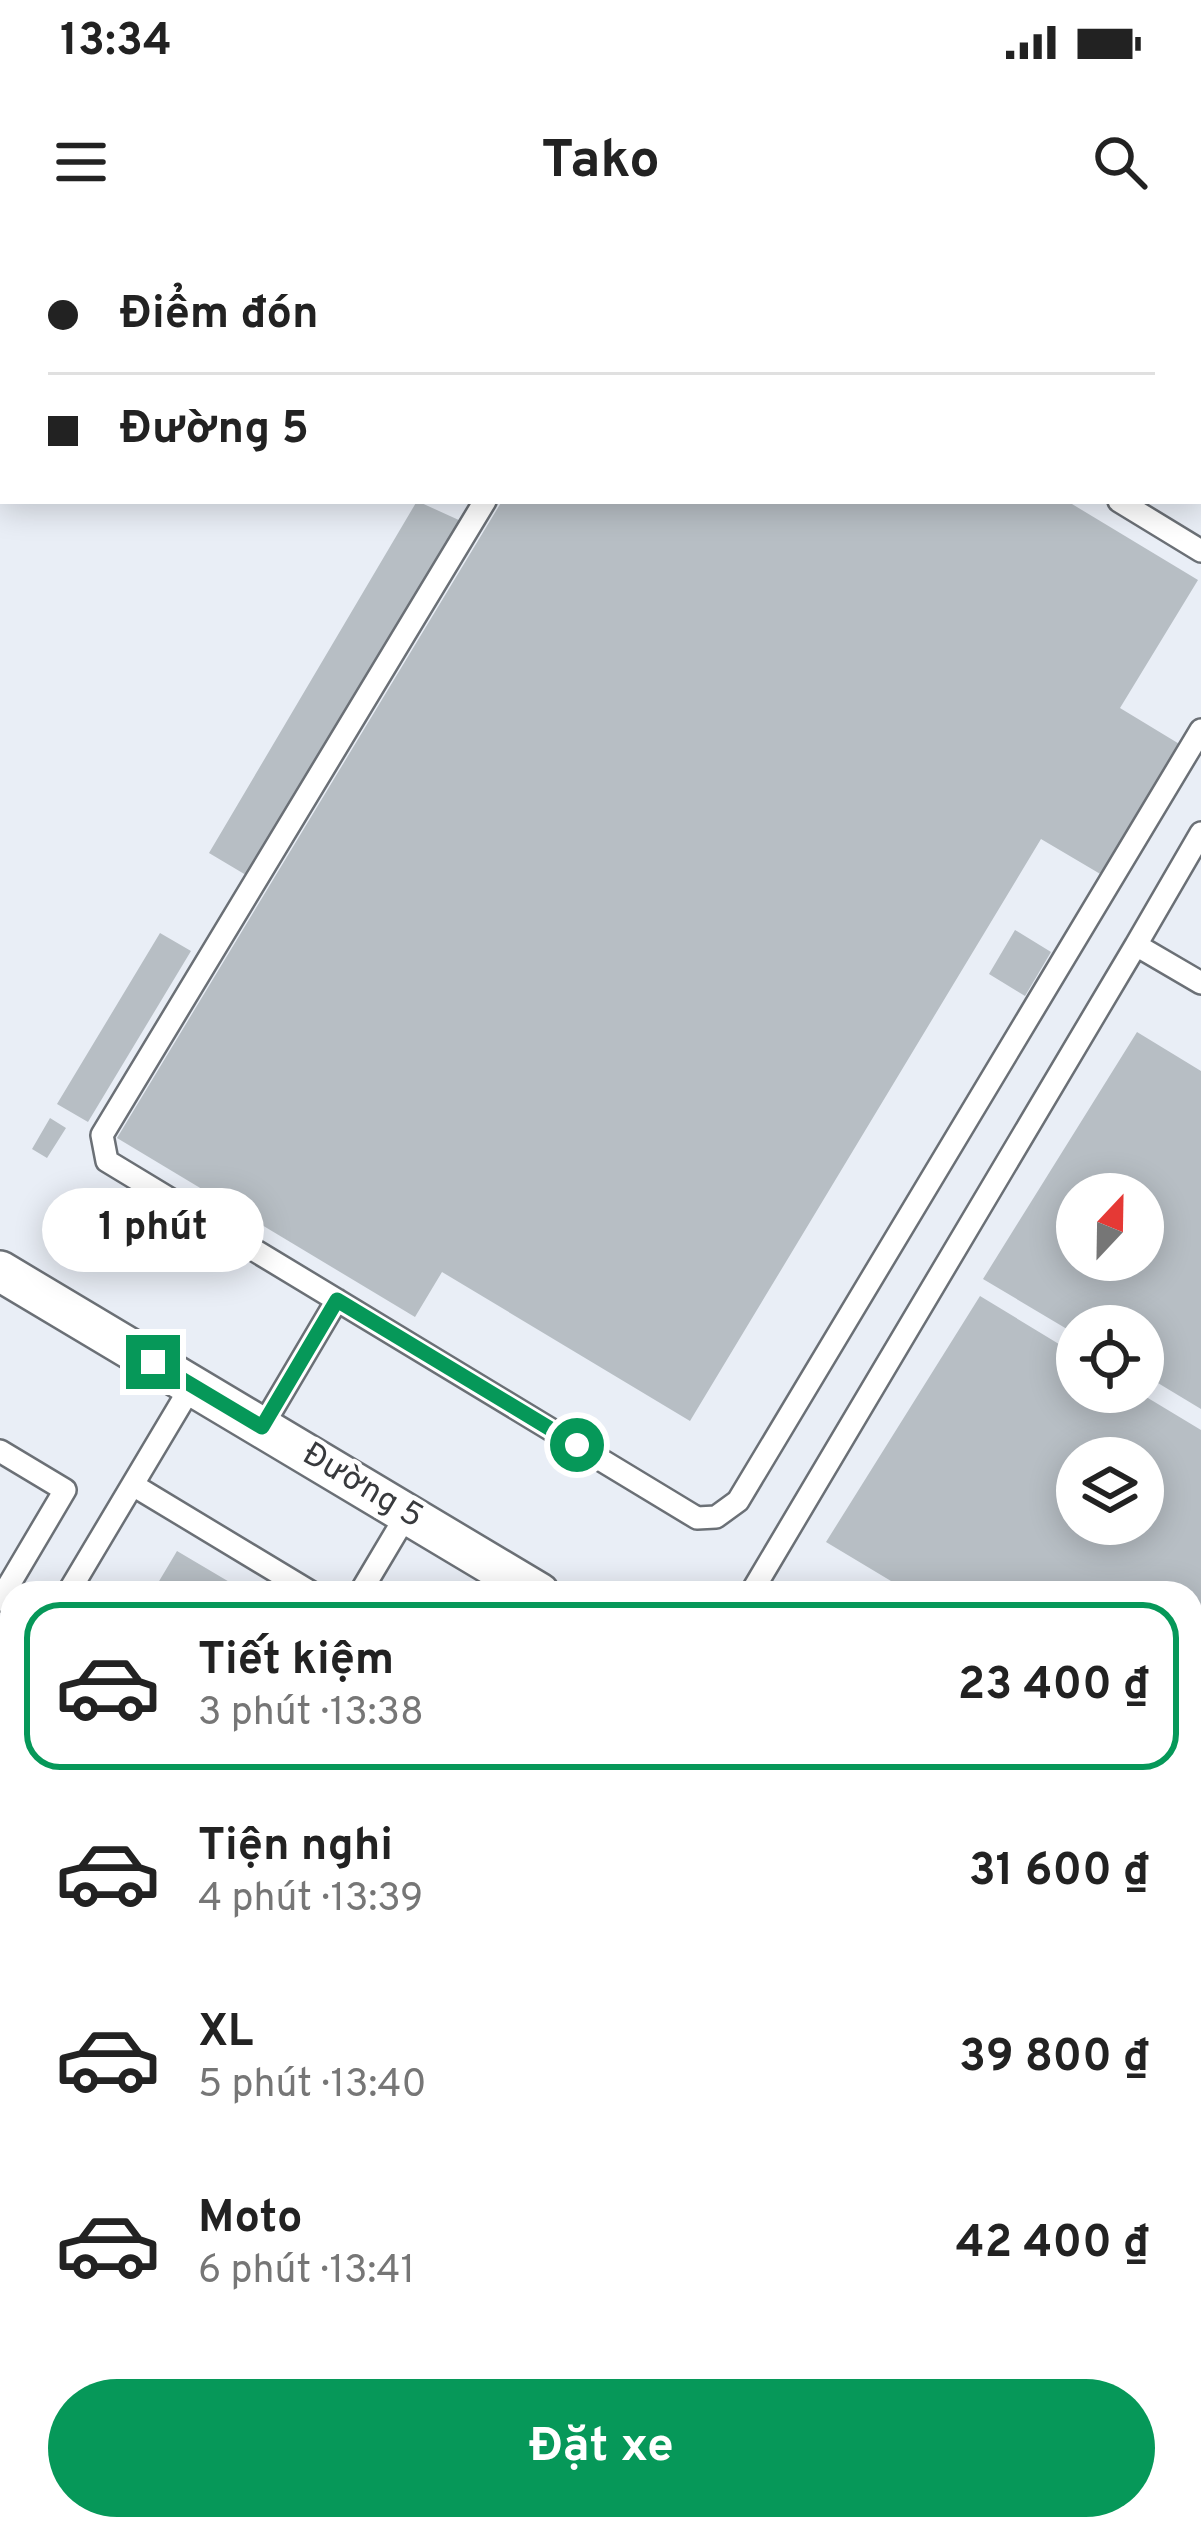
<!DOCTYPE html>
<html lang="vi">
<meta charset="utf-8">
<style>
:root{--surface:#fff;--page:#f2f2f2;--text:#222;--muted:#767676;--line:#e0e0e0;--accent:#069859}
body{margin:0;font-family:Overpass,sans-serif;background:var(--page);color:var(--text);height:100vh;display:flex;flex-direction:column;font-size:45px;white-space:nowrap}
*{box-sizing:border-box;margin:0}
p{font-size:39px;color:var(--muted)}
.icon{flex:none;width:66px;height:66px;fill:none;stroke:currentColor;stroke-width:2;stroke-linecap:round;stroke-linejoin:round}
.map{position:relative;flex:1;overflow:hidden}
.drawer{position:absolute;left:0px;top:1341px;width:1203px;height:960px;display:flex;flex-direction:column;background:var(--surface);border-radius:36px 36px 0 0;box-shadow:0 6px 30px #0003}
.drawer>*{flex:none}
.hud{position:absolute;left:0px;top:0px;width:1203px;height:264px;box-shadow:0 6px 30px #0003;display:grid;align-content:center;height:264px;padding:0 48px;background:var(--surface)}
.needle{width:78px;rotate:22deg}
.tools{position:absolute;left:1056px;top:933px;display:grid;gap:24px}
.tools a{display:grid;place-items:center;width:108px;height:108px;border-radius:50%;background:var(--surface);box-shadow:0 6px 30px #0003;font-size:60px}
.end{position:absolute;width:54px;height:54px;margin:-27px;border:15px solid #069859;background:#fff;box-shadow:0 0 0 6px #fff}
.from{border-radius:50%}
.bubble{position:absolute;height:84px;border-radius:42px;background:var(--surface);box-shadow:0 6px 30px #0003;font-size:39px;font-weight:700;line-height:84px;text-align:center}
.hud b{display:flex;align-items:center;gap:42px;height:114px;font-size:45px}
.hud b+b{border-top:3px solid var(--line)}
.hud i{width:30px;height:30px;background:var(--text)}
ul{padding:21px 0 0;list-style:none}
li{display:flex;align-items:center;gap:36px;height:168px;margin:0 24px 18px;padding:0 24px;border:6px solid transparent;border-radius:36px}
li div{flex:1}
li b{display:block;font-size:45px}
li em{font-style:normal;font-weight:700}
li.selected{border-color:var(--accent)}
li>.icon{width:108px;height:108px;stroke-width:1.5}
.button{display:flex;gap:24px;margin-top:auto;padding:24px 48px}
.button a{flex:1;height:138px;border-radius:72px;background:var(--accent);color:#fff;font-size:48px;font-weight:700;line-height:138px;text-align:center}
.status{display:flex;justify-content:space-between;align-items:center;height:84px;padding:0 60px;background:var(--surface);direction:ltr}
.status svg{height:33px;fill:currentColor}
header{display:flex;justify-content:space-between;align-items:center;height:156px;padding:0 48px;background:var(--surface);font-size:54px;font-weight:700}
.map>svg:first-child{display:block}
</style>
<div class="status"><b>13:34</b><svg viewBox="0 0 49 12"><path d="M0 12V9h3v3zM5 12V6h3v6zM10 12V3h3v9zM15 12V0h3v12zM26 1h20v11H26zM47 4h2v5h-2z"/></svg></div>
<header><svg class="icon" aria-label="menu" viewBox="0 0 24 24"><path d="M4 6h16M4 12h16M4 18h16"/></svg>Tako<svg class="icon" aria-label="search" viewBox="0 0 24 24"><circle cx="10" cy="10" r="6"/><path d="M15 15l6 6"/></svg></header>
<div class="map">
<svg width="1201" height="2301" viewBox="0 0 1201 2301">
<rect width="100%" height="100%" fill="#e9eef6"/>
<path fill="#719eac" d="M442 2289H630L599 2301H414Z"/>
<path fill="#b7bec4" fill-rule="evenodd" d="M417 261 461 281 251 638 209 613Z
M502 261H1067L1198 340 1120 468 1181 505 1102 635 1041 599 690 1181 442 1032 415 1077 117 898Z
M1015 690 1051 712 1025 756 989 734Z
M160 693 191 711 88 882 57 864Z
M1137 792 1201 831V1169L1143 1134V1086H1077V1095L983 1039ZM1077 954H1143V1020H1077Z
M50 878 66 888 47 918 32 909Z
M980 1056 1077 1115V1152H1138L1201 1190V1385L1191 1402V1353H911L826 1302ZM1077 1218H1143V1284H1077Z
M177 1311 248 1353H152Z
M0 1778 12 1805V2024L0 2029Z"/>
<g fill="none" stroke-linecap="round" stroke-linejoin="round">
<g stroke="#6b7076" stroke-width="26">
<path id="service" d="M693 0 698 3
M641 3 643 0
M801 3 803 0
M485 261 102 895 107 921 697 1278 716 1277 738 1261 1201 490
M1119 261 1201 311
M1201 593 1136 705 1201 743
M262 1187 337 1060
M0 1211 65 1250 0 1360
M133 1245 312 1353
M68 1353 192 1145
M360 1353 407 1274
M751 1353 1136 705
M0 1468 12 1448
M0 1491 12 1498
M1191 1500 1201 1482
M0 2047 12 2041"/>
</g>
<g stroke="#6b7076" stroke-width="44">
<path id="minor" d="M0 1031 539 1353"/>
</g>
<g stroke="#6b7076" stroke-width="56">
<path id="tertiary" d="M1191 1635 1201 1631
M0 2163 12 2158"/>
</g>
<g stroke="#6b7076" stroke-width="62">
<path id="secondary" d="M1025 0 1030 3
M1200 110 1201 111"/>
</g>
<use href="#service" stroke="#fff" stroke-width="21"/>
<use href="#minor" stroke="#fff" stroke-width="39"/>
<use href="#tertiary" stroke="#fff" stroke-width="51"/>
<use href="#secondary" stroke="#fff" stroke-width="57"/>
</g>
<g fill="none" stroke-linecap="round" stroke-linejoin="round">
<path stroke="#069859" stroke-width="15" d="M153 1122 262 1187 337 1060 577 1205"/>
</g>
<g text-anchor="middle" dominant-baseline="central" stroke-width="9" stroke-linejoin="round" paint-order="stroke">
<g font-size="33" fill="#383a3d" stroke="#fff">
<text transform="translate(362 1247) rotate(31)">Đường 5</text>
</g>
</g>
</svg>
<div class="tools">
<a><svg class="needle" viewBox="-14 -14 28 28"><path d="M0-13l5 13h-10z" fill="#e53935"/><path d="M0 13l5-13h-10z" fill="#767676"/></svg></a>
<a><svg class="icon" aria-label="locate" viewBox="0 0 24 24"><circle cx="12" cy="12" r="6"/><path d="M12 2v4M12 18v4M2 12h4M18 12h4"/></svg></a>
<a><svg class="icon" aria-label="layers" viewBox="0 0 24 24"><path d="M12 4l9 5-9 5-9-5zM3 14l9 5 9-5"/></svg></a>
</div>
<i class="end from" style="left:577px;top:1205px"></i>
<i class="end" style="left:153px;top:1122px"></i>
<div class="bubble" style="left:42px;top:948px;width:222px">1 phút</div>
<div class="hud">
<b><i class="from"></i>Điểm đón</b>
<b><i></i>Đường 5</b>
</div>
<section class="drawer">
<ul>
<li class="selected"><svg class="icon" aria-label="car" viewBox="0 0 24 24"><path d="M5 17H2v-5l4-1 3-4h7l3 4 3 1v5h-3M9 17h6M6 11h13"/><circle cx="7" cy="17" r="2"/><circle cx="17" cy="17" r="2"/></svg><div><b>Tiết kiệm</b><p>3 phút · 13:38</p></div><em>23 400 ₫</em></li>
<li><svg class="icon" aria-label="car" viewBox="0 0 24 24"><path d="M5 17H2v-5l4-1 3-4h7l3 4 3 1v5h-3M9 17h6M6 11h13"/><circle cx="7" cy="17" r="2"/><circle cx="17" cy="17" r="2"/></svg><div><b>Tiện nghi</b><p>4 phút · 13:39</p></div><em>31 600 ₫</em></li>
<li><svg class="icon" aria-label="car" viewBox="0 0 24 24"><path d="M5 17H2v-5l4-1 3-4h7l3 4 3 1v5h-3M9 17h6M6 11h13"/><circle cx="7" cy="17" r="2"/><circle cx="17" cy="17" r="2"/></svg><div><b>XL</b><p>5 phút · 13:40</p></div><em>39 800 ₫</em></li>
<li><svg class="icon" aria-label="car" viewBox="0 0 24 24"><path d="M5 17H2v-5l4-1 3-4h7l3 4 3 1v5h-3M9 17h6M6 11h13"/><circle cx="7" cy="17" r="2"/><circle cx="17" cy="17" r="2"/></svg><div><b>Moto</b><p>6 phút · 13:41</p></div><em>42 400 ₫</em></li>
</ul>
<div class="button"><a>Đặt xe</a></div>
</section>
</div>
